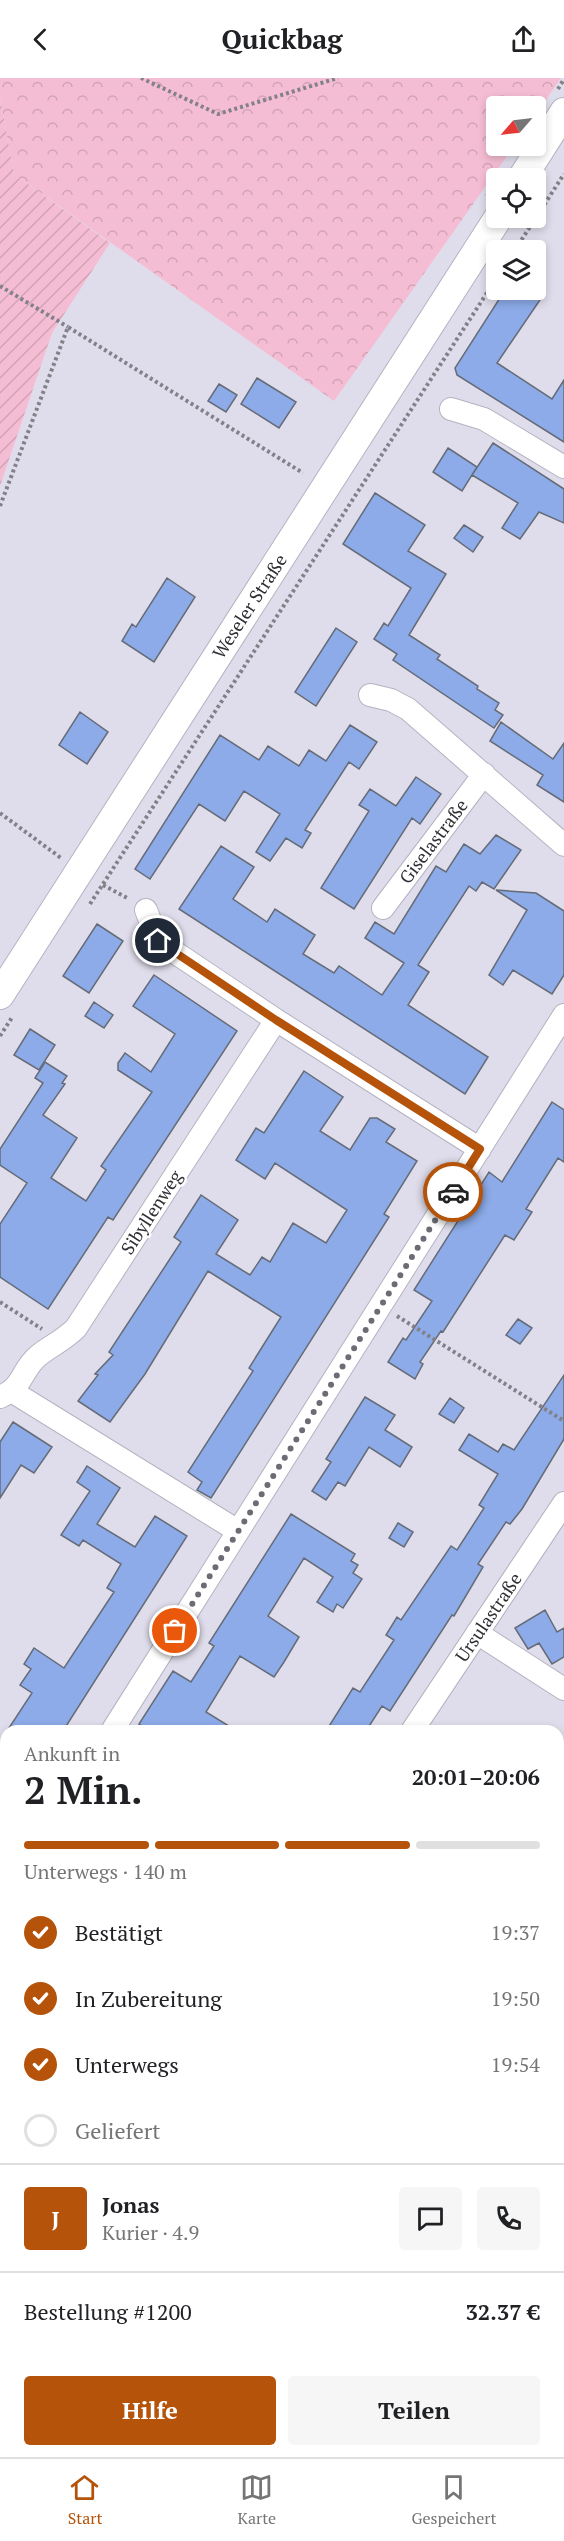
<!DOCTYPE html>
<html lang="de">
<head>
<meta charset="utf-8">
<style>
	body { margin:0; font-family:"PT Serif",serif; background:#f6f6f6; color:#202124; height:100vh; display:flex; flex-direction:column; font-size:22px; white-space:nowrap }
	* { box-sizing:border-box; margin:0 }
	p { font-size:20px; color:#757577 }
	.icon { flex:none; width:33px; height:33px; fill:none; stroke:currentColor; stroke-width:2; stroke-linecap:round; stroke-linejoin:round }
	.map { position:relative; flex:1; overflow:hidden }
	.drawer { position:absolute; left:0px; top:1647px; width:564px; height:732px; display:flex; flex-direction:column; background:#fff; border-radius:18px 18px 0 0; box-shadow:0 3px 9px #0003 }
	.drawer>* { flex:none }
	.needle { width:39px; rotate:242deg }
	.fabs { position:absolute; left:486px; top:18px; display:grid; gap:12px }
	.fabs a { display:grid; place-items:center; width:60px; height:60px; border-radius:6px; background:#fff; box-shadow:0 3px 9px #0003; font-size:30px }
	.pin { position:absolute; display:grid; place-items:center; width:51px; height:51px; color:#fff; margin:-26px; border:3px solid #fff; border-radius:50%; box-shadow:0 2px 6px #0007 }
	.courier { position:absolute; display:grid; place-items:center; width:60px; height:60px; margin:-30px; border:4px solid #b45309; border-radius:50%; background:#fff; color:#222; box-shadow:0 2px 8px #0007 }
	.overview em { font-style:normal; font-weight:700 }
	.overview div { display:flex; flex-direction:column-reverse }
	.overview { display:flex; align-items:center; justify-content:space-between; height:102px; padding:0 24px }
	h1 { font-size:39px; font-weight:700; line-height:45px }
	.bar { display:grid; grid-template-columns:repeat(4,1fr); gap:9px 6px; align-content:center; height:72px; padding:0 24px }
	.bar i { height:8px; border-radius:4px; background:#e0e0e0 }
	.bar .active { background:#b45309 }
	.bar p { grid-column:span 4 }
	.line { display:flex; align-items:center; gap:15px; padding:0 24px; border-top:2px solid #e0e0e0 }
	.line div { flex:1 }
	.round { display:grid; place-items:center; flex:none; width:63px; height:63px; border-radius:6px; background:#f6f6f6 }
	ol { padding:0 24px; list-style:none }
	li { display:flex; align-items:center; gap:18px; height:66px }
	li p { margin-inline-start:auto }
	li .icon { padding:6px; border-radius:50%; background:#b45309; color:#fff; stroke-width:4 }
	li:last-child { color:#757577 }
	li i { width:33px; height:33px; border:3px solid #e0e0e0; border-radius:50% }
	.cta { display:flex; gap:12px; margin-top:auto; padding:12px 24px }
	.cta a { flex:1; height:69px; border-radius:6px; background:#b45309; color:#fff; font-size:24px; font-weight:700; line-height:69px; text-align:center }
	.cta a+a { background:#f6f6f6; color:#202124 }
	header { display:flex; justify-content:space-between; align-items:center; height:78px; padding:0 24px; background:#fff; font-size:27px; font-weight:700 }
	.tabs { display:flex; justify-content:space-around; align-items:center; height:84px; border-top:2px solid #e0e0e0; background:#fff; font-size:16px; color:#757577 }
	.tabs a { display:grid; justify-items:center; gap:3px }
	.tabs .active { color:#b45309 }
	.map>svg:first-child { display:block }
	.forest { fill:url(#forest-crowns) }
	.garden { fill:url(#garden-furrows) }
	.building { fill:#8cabe8; stroke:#656b77; stroke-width:1.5 }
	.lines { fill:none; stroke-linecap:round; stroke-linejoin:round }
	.minor-casing { stroke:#b5b3c1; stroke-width:24 }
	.major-casing { stroke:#b5b3c1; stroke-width:30 }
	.path { stroke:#82818a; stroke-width:4; stroke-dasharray:3 3; stroke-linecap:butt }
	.minor { stroke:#fff; stroke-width:22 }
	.major { stroke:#fff; stroke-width:28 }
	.done { stroke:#6d6c74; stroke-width:6; stroke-dasharray:0 10.8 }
	.route { stroke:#b45309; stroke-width:8 }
	.labels { text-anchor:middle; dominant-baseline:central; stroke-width:5; stroke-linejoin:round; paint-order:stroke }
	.street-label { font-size:18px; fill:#302f34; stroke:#fff }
</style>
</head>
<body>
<header><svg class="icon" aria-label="back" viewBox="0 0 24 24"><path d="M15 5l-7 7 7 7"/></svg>Quickbag<svg class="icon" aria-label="share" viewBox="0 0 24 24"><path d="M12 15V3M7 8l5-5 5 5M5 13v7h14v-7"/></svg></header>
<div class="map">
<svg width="564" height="2379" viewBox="0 0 564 2379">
	<defs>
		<pattern id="forest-crowns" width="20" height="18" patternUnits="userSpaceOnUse" patternTransform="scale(1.5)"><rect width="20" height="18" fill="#f5bdd3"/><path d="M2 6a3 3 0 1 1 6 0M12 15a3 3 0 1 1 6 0" fill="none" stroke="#d2a3b6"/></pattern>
		<pattern id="garden-furrows" width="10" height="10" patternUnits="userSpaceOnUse" patternTransform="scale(1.5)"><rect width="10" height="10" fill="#f5bdd3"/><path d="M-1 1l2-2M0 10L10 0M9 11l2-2" fill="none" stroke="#d2a3b6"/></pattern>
	</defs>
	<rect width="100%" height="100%" fill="#dfddeb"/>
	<path class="forest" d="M 0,0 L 561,0 L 536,36 L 536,28 L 496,28 L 496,68 L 514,68 L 334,323 L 14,96 L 0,20 Z"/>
	<path class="garden" d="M 0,20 L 14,96 L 110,165 L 52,255 L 0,408 Z"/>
	<path class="building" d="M 505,212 L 530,212 L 542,219 L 497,285 L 552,321 L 564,302 L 564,364 L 457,297 L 455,290 Z
		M 257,300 L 296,324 L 279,350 L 241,326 Z
		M 219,306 L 237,317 L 226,334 L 208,323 Z
		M 493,365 L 564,411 L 564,445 L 539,434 L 520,461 L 502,450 L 518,425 L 472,397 Z
		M 448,370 L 477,389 L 462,413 L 433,394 Z
		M 375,415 L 425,447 L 408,473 L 446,496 L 409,557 L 440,577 L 437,581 L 478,608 L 477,611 L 499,625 L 495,632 L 503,637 L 494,650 L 393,582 L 397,576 L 374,561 L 384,545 L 388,548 L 411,510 L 343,466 Z
		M 464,447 L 483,459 L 473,474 L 454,460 Z
		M 167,500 L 195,519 L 154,584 L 122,563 L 132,546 L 136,549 Z
		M 336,550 L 357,564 L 316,628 L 295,614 Z
		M 80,634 L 108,654 L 87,686 L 59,667 Z
		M 501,644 L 553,681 L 564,665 L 564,724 L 537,707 L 543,697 L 490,663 Z
		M 350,647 L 377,664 L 359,691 L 349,684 L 305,752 L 311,755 L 302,770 L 286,760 L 270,783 L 256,774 L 280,736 L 244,713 L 225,743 L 199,726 L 150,801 L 135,791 L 220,657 L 259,682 L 268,668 L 299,688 L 309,672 L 326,683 Z
		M 416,699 L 441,716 L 420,746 L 412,740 L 354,831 L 321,810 L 369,733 L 359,727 L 370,711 L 396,728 Z
		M 496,757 L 521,772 L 494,811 L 482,804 L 476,813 L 469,808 L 418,887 L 429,894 L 408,927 L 488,979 L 465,1016 L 179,831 L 221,768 L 254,789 L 233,821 L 267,844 L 275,831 L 315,857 L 303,876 L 334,895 L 339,888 L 382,917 L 404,885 L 365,860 L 375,844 L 394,856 L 436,788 L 446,794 L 464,766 L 480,776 Z
		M 496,812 L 536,815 L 564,833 L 564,897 L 552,916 L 513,892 L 503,907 L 489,897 L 527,832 Z
		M 97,846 L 123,863 L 89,915 L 63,898 Z
		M 154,897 L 237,953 L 113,1142 L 108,1139 L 48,1231 L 0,1199 L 0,1146 L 27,1105 L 0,1087 L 0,1071 L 43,1005 L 35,1000 L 45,984 L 67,998 L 62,1005 L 65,1006 L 43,1037 L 77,1060 L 51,1100 L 86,1123 L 106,1092 L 101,1088 L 152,1014 L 118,992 L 118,985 L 125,975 L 151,994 L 175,956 L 133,928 Z
		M 94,924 L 113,937 L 104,950 L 85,938 Z
		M 30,951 L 55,967 L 39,992 L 14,977 Z
		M 304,993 L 343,1019 L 320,1053 L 350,1072 L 370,1040 L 377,1040 L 395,1051 L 386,1064 L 417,1083 L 384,1136 L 389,1139 L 211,1420 L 197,1412 L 202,1404 L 188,1394 L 253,1293 L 249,1290 L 281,1239 L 208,1193 L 145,1296 L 110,1344 L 78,1323 L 98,1297 L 95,1296 L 113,1277 L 109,1274 L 181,1164 L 174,1159 L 201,1117 L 238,1142 L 216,1176 L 250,1197 L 262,1179 L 270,1184 L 293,1145 L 326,1165 L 347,1132 L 275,1085 L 265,1101 L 236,1082 L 256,1050 L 264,1055 Z
		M 552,1024 L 564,1032 L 564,1084 L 558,1080 L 526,1131 L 532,1134 L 514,1162 L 505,1157 L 443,1254 L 441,1253 L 420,1284 L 423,1286 L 415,1301 L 388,1284 L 403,1260 L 406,1262 L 432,1223 L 414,1212 L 489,1094 L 502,1104 Z
		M 518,1241 L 532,1250 L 520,1266 L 506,1257 Z
		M 564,1297 L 564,1361 L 522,1431 L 510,1446 L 506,1444 L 478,1486 L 483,1489 L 454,1538 L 452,1537 L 390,1633 L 382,1628 L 366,1653 L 326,1653 L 353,1610 L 360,1614 L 394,1562 L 386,1557 L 397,1539 L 401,1542 L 451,1468 L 457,1472 L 484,1430 L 479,1427 L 498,1396 L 459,1372 L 469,1356 L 498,1374 L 503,1366 L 514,1372 Z
		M 365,1319 L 395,1337 L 385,1352 L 412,1369 L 400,1389 L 369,1369 L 345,1408 L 338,1404 L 326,1422 L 312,1413 L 331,1384 L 326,1381 Z
		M 450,1320 L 464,1330 L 454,1345 L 439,1336 Z
		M 13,1344 L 52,1369 L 34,1395 L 21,1387 L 0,1420 L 0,1364 Z
		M 87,1388 L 120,1410 L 97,1446 L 135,1469 L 155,1438 L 187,1458 L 63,1653 L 7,1653 L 32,1615 L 20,1607 L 31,1591 L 24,1586 L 34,1570 L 64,1590 L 114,1514 L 107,1510 L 121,1486 L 83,1462 L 79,1468 L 61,1457 L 90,1413 L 77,1404 Z
		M 291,1436 L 355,1476 L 351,1483 L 358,1487 L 353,1495 L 362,1501 L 343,1530 L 337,1526 L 333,1534 L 317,1524 L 333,1499 L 304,1480 L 268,1538 L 299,1559 L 284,1584 L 274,1599 L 240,1578 L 206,1634 L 237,1653 L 149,1653 L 139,1646 L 173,1593 L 191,1604 L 214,1568 L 209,1565 Z
		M 398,1445 L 413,1454 L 404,1469 L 389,1460 Z
		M 545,1532 L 557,1554 L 564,1550 L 564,1579 L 552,1586 L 539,1565 L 528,1571 L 515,1550 Z"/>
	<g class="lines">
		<defs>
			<path id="minor" d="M 451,331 L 484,341 L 564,389
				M 370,617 L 391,622 L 408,631 L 564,767
				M 383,830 L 484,696
				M 146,832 L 158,863 L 276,942 L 480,1071
				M 13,1314 L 238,1453
				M 0,1319 C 24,1309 21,1292 38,1278 C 51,1267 62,1264 76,1250 L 276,942
				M 477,1555 L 564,1611
				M 112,1653 L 564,937
				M 412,1653 L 564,1425
				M 558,1758 L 564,1762
				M 0,1829 L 6,1820
				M 558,1889 L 564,1880
				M 0,1991 L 6,1995
				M 0,2158 L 6,2162
				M 558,2307 L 564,2311
				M 38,2379 L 42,2373"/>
			<path id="major" d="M 522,100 L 564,34
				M 0,917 L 498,140"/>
		</defs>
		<use href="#minor" class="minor-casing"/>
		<use href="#major" class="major-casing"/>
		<path class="path" d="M 141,0 L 218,36 L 338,0
			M 558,11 L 564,1
			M 487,118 L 496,104
			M 515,172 L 564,96
			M 0,208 L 68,249
			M 0,428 L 68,249 L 303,395
			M 0,735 L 61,780
			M 103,807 L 129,821
			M 90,826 L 496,201
			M 0,958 L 13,938
			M 0,1224 L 42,1251
			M 397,1238 L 564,1343"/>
		<use href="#minor" class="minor"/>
		<use href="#major" class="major"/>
	</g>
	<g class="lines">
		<path class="done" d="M 175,1553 L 453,1114"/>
		<path class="route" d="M 158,863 L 276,942 L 480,1071 L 453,1114"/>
	</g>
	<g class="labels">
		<g class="street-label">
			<text transform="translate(249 528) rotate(-57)">Weseler Straße</text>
			<text transform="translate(433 763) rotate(-53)">Giselastraße</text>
			<text transform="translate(151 1134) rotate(-57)">Sibyllenweg</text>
			<text transform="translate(488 1539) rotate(-56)">Ursulastraße</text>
		</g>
	</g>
</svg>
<div class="fabs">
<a><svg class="needle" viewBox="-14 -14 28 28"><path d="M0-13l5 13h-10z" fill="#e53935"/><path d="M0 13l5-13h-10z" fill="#757577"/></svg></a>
<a><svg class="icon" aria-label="locate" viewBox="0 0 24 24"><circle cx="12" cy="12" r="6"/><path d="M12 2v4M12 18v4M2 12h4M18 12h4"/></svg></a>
<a><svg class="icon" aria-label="layers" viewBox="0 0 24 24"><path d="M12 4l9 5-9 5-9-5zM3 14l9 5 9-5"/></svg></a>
</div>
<div class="pin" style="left:175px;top:1553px;background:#ea580c"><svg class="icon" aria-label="bag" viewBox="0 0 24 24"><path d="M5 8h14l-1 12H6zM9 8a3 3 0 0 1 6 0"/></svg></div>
<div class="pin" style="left:158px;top:863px;background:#1f2937"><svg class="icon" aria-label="home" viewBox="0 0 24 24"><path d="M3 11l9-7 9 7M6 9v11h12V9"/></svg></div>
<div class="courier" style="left:453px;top:1114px"><svg class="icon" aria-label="car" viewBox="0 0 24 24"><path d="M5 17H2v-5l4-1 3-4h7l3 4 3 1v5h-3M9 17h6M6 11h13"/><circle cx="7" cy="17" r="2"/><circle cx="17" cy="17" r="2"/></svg></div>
<section class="drawer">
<div class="overview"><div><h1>2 Min.</h1><p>Ankunft in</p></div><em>20:01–20:06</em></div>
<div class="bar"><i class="active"></i><i class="active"></i><i class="active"></i><i></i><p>Unterwegs · 140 m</p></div>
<ol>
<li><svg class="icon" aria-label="check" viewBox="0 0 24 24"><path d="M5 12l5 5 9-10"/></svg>Bestätigt<p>19:37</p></li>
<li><svg class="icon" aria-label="check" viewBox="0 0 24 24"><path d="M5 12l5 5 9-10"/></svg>In Zubereitung<p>19:50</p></li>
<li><svg class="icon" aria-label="check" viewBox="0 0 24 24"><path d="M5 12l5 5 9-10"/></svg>Unterwegs<p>19:54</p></li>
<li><i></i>Geliefert</li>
</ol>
<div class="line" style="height:108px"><b class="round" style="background:#b45309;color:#fff">J</b><div><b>Jonas</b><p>Kurier · 4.9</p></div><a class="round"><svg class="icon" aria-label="chat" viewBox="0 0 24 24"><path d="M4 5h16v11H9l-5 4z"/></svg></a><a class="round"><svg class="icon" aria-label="phone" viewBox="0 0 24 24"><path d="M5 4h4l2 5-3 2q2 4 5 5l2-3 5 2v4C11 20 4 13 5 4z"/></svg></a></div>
<div class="line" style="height:78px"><div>Bestellung #1200</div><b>32.37 €</b></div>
<div class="cta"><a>Hilfe</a><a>Teilen</a></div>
</section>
</div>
<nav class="tabs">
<a class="active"><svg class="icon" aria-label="home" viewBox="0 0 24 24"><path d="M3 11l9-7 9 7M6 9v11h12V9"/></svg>Start</a>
<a><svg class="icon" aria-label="map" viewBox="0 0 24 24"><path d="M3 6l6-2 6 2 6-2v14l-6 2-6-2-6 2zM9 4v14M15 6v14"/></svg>Karte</a>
<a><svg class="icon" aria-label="saved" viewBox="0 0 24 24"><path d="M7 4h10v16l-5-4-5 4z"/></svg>Gespeichert</a>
</nav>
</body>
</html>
